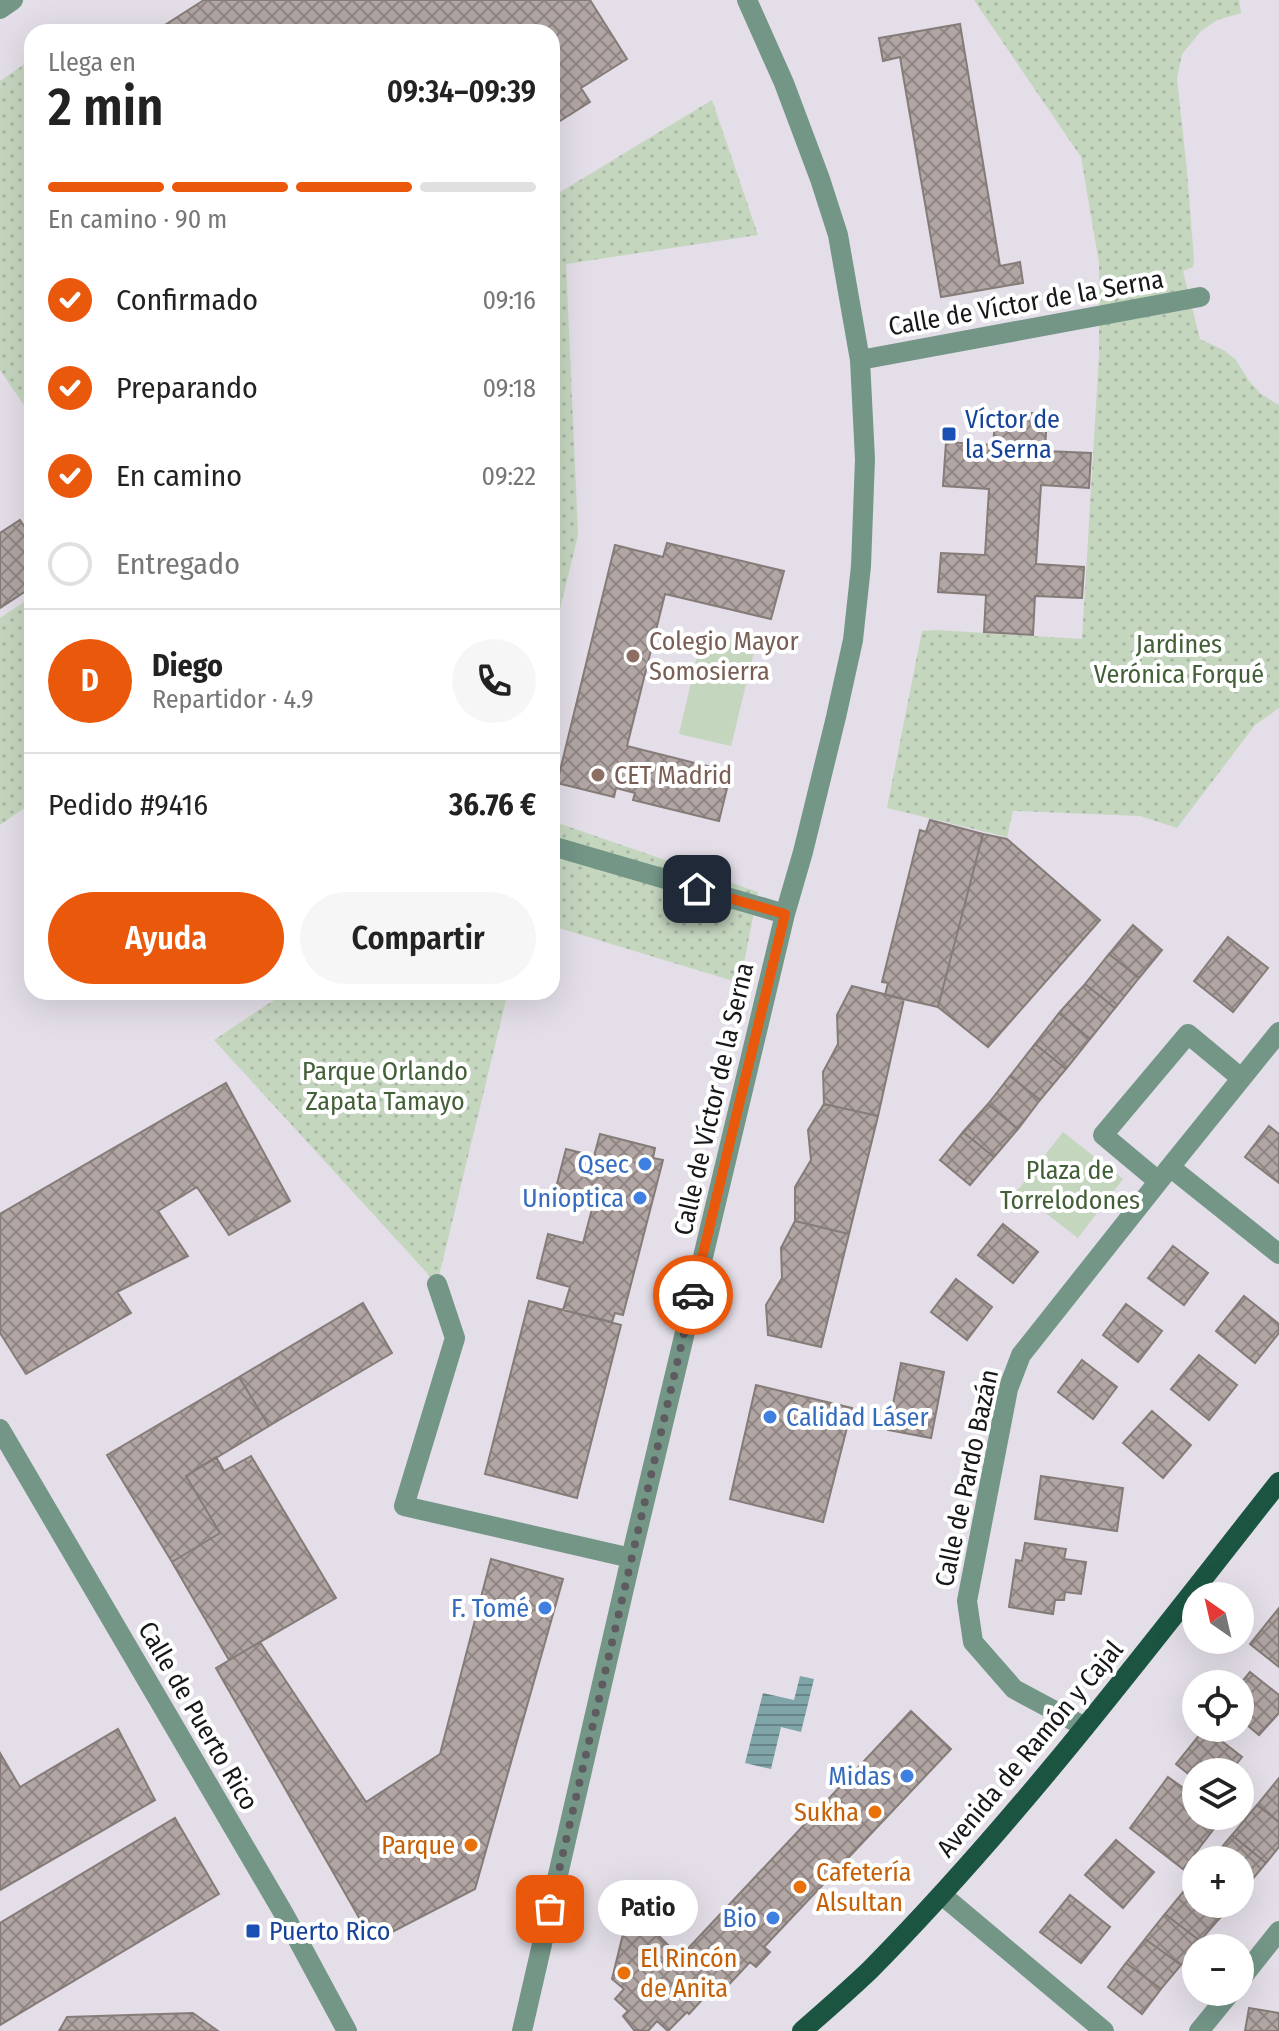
<!DOCTYPE html>
<html lang="es">
<head>
<meta charset="utf-8">
<style>
	body { margin:0; font-family:"Fira Sans Condensed",sans-serif; background:#f6f6f6; color:#222; height:100vh; display:flex; flex-direction:column; font-size:30px; white-space:nowrap }
	* { box-sizing:border-box; margin:0 }
	p { font-size:26px; color:#767676 }
	.icon { flex:none; width:44px; height:44px; fill:none; stroke:currentColor; stroke-width:2; stroke-linecap:round; stroke-linejoin:round }
	.map { position:relative; flex:1; overflow:hidden }
	.drawer { position:absolute; left:24px; top:24px; width:536px; height:976px; display:flex; flex-direction:column; background:#fff; border-radius:24px; box-shadow:0 8px 32px #0002 }
	.drawer>* { flex:none }
	.needle { width:52px; rotate:326deg }
	.buttons { position:absolute; left:1182px; top:1582px; display:grid; gap:16px }
	.buttons a { display:grid; place-items:center; width:72px; height:72px; border-radius:50%; background:#fff; box-shadow:0 8px 32px #0002; font-size:40px }
	.pin { position:absolute; display:grid; place-items:center; width:68px; height:68px; color:#fff; margin:-34px; border-radius:16px; box-shadow:0 4px 12px #0006 }
	.courier { position:absolute; display:grid; place-items:center; width:80px; height:80px; margin:-40px; border:6px solid #ea580c; border-radius:50%; background:#fff; color:#222; box-shadow:0 2px 10px #0007 }
	.bubble { position:absolute; height:56px; border-radius:28px; background:#fff; box-shadow:0 8px 32px #0002; font-size:26px; font-weight:600; line-height:56px; text-align:center }
	.head em { font-style:normal; font-weight:600 }
	.head div { display:flex; flex-direction:column-reverse }
	.head { display:flex; align-items:center; justify-content:space-between; height:136px; padding:0 24px }
	h1 { font-size:52px; font-weight:600; line-height:60px }
	.bar { display:grid; grid-template-columns:repeat(4,1fr); gap:12px 8px; align-content:center; height:96px; padding:0 24px }
	.bar i { height:10px; border-radius:6px; background:#e0e0e0 }
	.bar .selected { background:#ea580c }
	.bar p { grid-column:span 4 }
	.line { display:flex; align-items:center; gap:20px; padding:0 24px; border-top:2px solid #e0e0e0 }
	.line div { flex:1 }
	.round { display:grid; place-items:center; flex:none; width:84px; height:84px; border-radius:42px; background:#f6f6f6 }
	ol { padding:0 24px; list-style:none }
	li { display:flex; align-items:center; gap:24px; height:88px }
	li p { margin-inline-start:auto }
	li .icon { padding:8px; border-radius:50%; background:#ea580c; color:#fff; stroke-width:4 }
	li:last-child { color:#767676 }
	li i { width:44px; height:44px; border:4px solid #e0e0e0; border-radius:50% }
	.action { display:flex; gap:16px; margin-top:auto; padding:16px 24px }
	.action a { flex:1; height:92px; border-radius:48px; background:#ea580c; color:#fff; font-size:32px; font-weight:600; line-height:92px; text-align:center }
	.action a+a { background:#f6f6f6; color:#222 }
	.map>svg:first-child { display:block }
	.grass { fill:url(#grass-dots) }
	.garden { fill:#c5d6bf }
	.water { fill:url(#water-rules) }
	.building { fill:url(#building-cross-hatch); stroke:#857b78; stroke-width:2 }
	.lines { fill:none; stroke-linecap:round; stroke-linejoin:round }
	.minor { stroke:#739687; stroke-width:20 }
	.major { stroke:#1b5542; stroke-width:20 }
	.done { stroke:#5e5c61; stroke-width:8; stroke-dasharray:0 14.4 }
	.route { stroke:#ea580c; stroke-width:10 }
	.transit-dot { fill:#1a4fb4; stroke:#fff; stroke-width:3 }
	.education-dot { fill:#8d6e63; stroke:#fff; stroke-width:3 }
	.shop-dot { fill:#3f7fe0; stroke:#fff; stroke-width:3 }
	.food-dot { fill:#e8710a; stroke:#fff; stroke-width:3 }
	.labels { text-anchor:middle; dominant-baseline:central; stroke-width:8; stroke-linejoin:round; paint-order:stroke }
	.street-label { font-size:26px; fill:#171619; stroke:#fff }
	.transit-label { font-size:26px; fill:#164399; stroke:#fff; text-anchor:start }
	.education-label { font-size:26px; fill:#785e54; stroke:#fff; text-anchor:start }
	.park-label { font-size:26px; fill:#425f37; stroke:#fff }
	.shop-label { font-size:26px; fill:#366cbe; stroke:#fff; text-anchor:end }
	.food-label { font-size:26px; fill:#c56008; stroke:#fff; text-anchor:end }
</style>
</head>
<body>
<div class="map">
<svg width="1279" height="2031" viewBox="0 0 1279 2031">
	<defs>
		<pattern id="grass-dots" width="8" height="8" patternUnits="userSpaceOnUse" patternTransform="scale(2)"><rect width="8" height="8" fill="#c5d6bf"/><path d="M2 2h.1M6 6h.1" fill="none" stroke="#a8b7a4" stroke-width="1.8" stroke-linecap="round"/></pattern>
		<pattern id="water-rules" width="6" height="5" patternUnits="userSpaceOnUse" patternTransform="scale(2)"><rect width="6" height="5" fill="#7fa5a8"/><path d="M0 2.5h6" fill="none" stroke="#678588"/></pattern>
		<pattern id="building-cross-hatch" width="8" height="8" patternUnits="userSpaceOnUse" patternTransform="scale(2)"><rect width="8" height="8" fill="#b1a6a3"/><path d="M0 0l8 8M0 8l8-8" fill="none" stroke="#8f8684"/></pattern>
	</defs>
	<rect width="100%" height="100%" fill="#e3dee7"/>
	<path class="grass" d="M 974,0 L 1239,0 L 1241,13 L 1217,20 L 1201,31 L 1182,54 L 1177,79 L 1187,171 L 1194,260 L 1193,267 L 1183,271 L 1200,339 L 1225,351 L 1236,360 L 1249,381 L 1261,394 L 1279,405 L 1279,708 L 1255,725 L 1177,828 L 1140,816 L 1013,811 L 1007,837 L 887,808 L 922,631 L 936,630 L 1082,639 L 1099,356 L 1099,263 L 1081,157 Z
		M 32,59 L 32,417 L 0,370 L 0,81 Z
		M 712,100 L 758,235 L 566,264 L 578,535 L 552,642 L 552,197 Z
		M 32,597 L 32,803 L 0,825 L 0,618 Z
		M 552,821 L 758,892 L 740,983 L 552,926 Z
		M 286,992 L 508,992 L 437,1284 L 214,1040 Z"/>
	<path class="garden" d="M 702,635 L 755,648 L 731,746 L 679,734 Z
		M 1063,1132 L 1123,1179 L 1078,1238 L 1017,1191 Z"/>
	<path class="water" d="M 800,1676 L 814,1679 L 801,1732 L 781,1727 L 771,1769 L 745,1763 L 763,1693 L 794,1700 Z"/>
	<path class="building" d="M 204,0 L 590,0 L 627,59 L 581,88 L 590,102 L 552,126 L 552,32 L 154,32 Z
		M 960,24 L 1000,266 L 1020,262 L 1023,283 L 941,297 L 900,57 L 883,61 L 879,38 Z
		M 996,411 L 1047,414 L 1045,451 L 1091,453 L 1089,488 L 1041,485 L 1036,564 L 1084,567 L 1082,598 L 1035,596 L 1033,635 L 984,632 L 986,595 L 938,592 L 941,553 L 985,555 L 989,489 L 943,486 L 946,442 L 993,445 Z
		M 20,520 L 32,538 L 32,587 L 0,608 L 0,533 Z
		M 667,543 L 784,571 L 771,619 L 665,594 L 627,746 L 731,772 L 719,821 L 633,800 L 635,793 L 616,788 L 614,797 L 557,783 L 615,545 L 663,557 Z
		M 930,820 L 983,834 L 938,1007 L 885,995 L 888,983 L 882,982 L 920,830 L 926,832 Z
		M 983,834 L 1007,839 L 1100,920 L 988,1047 L 938,1007 Z
		M 1133,925 L 1162,950 L 1139,978 L 1109,954 Z
		M 1228,937 L 1268,968 L 1233,1012 L 1194,981 Z
		M 1109,954 L 1139,978 L 1115,1008 L 1085,984 Z
		M 1085,984 L 1115,1008 L 1090,1039 L 1059,1013 Z
		M 852,986 L 904,999 L 878,1116 L 824,1104 L 823,1072 L 838,1044 L 837,1015 Z
		M 1059,1013 L 1090,1039 L 1066,1069 L 1035,1044 Z
		M 1035,1044 L 1066,1069 L 1040,1100 L 1010,1076 Z
		M 1010,1076 L 1040,1100 L 1018,1129 L 988,1104 Z
		M 226,1083 L 290,1201 L 229,1235 L 197,1187 L 158,1211 L 188,1256 L 117,1292 L 131,1313 L 26,1374 L 0,1333 L 0,1214 Z
		M 824,1104 L 878,1116 L 849,1234 L 795,1221 L 795,1187 L 811,1160 L 808,1130 Z
		M 988,1104 L 1018,1129 L 994,1157 L 963,1132 Z
		M 1269,1126 L 1279,1134 L 1279,1183 L 1245,1157 Z
		M 963,1132 L 994,1157 L 970,1185 L 940,1160 Z
		M 600,1134 L 655,1148 L 653,1158 L 663,1160 L 623,1315 L 615,1313 L 612,1322 L 563,1310 L 570,1287 L 537,1278 L 548,1234 L 583,1243 L 592,1209 L 553,1199 L 566,1149 L 594,1156 Z
		M 795,1221 L 849,1234 L 821,1347 L 768,1335 L 766,1305 L 782,1278 L 781,1248 Z
		M 1003,1224 L 1038,1252 L 1013,1283 L 978,1255 Z
		M 1173,1246 L 1208,1273 L 1184,1305 L 1148,1278 Z
		M 956,1279 L 992,1307 L 967,1340 L 931,1312 Z
		M 1244,1296 L 1279,1324 L 1279,1333 L 1255,1363 L 1216,1331 Z
		M 529,1301 L 621,1325 L 577,1498 L 485,1474 Z
		M 363,1303 L 392,1353 L 269,1426 L 239,1377 Z
		M 1126,1304 L 1162,1331 L 1138,1362 L 1103,1335 Z
		M 1199,1355 L 1237,1385 L 1209,1420 L 1171,1389 Z
		M 1082,1360 L 1117,1387 L 1093,1419 L 1058,1392 Z
		M 901,1363 L 944,1372 L 931,1438 L 888,1430 Z
		M 239,1377 L 269,1426 L 186,1476 L 220,1533 L 172,1562 L 107,1455 Z
		M 756,1385 L 852,1408 L 823,1522 L 730,1499 Z
		M 1152,1411 L 1191,1445 L 1163,1478 L 1123,1443 Z
		M 251,1456 L 336,1598 L 229,1660 L 172,1562 L 220,1533 L 186,1476 L 216,1457 L 224,1471 Z
		M 1041,1476 L 1123,1488 L 1117,1531 L 1035,1519 Z
		M 1025,1543 L 1066,1549 L 1064,1559 L 1086,1562 L 1081,1594 L 1065,1592 L 1064,1600 L 1055,1600 L 1053,1614 L 1009,1607 L 1016,1560 L 1022,1561 Z
		M 491,1559 L 563,1579 L 475,1889 L 373,1942 L 216,1668 L 260,1642 L 366,1802 L 440,1754 Z
		M 1279,1608 L 1279,1667 L 1250,1644 Z
		M 1250,1672 L 1279,1695 L 1279,1713 L 1259,1735 L 1240,1719 L 1240,1684 Z
		M 911,1711 L 951,1749 L 764,1947 L 770,1952 L 756,1967 L 750,1962 L 719,1995 L 712,1989 L 689,2014 L 687,2012 L 668,2031 L 657,2021 L 648,2031 L 634,2030 L 623,2016 L 628,2011 L 615,1999 L 624,1989 L 612,1979 L 626,1922 L 649,1926 L 680,1957 Z
		M 1205,1728 L 1242,1757 L 1230,1772 L 1196,1772 L 1196,1780 L 1176,1764 Z
		M 118,1729 L 155,1800 L 0,1890 L 0,1753 L 20,1787 Z
		M 1168,1777 L 1196,1797 L 1196,1816 L 1223,1817 L 1183,1869 L 1130,1828 Z
		M 1279,1778 L 1279,1822 L 1257,1805 Z
		M 1257,1805 L 1279,1822 L 1279,1847 L 1266,1863 L 1232,1835 Z
		M 175,1818 L 219,1894 L 0,2025 L 0,1923 Z
		M 1232,1835 L 1266,1863 L 1241,1893 L 1240,1860 L 1211,1860 Z
		M 1116,1840 L 1154,1872 L 1123,1908 L 1085,1875 Z
		M 1196,1877 L 1196,1901 L 1183,1892 Z
		M 1183,1892 L 1196,1901 L 1196,1904 L 1200,1904 L 1219,1919 L 1200,1941 L 1165,1914 Z
		M 1070,1895 L 1110,1927 L 1081,1963 L 1040,1932 Z
		M 1200,1904 L 1232,1904 L 1219,1919 Z
		M 1165,1914 L 1200,1941 L 1181,1965 L 1145,1939 Z
		M 1145,1939 L 1181,1965 L 1161,1989 L 1126,1963 Z
		M 1126,1963 L 1161,1989 L 1142,2014 L 1108,1987 Z
		M 1249,2008 L 1279,2013 L 1279,2031 L 1245,2031 Z
		M 193,2013 L 218,2031 L 59,2031 L 67,2017 Z"/>
	<g class="lines">
		<path class="minor" d="M 0,9 L 13,0
			M 860,360 L 1200,297
			M 552,846 L 785,914
			M 1170,1167 L 1279,1254
			M 1158,1181 L 1103,1135 L 1188,1034 L 1241,1078
			M 437,1284 L 455,1338 L 404,1506 L 631,1558
			M 0,1429 L 284,1914 L 347,2031
			M 1085,1727 L 1014,1689 L 973,1642 L 967,1601 L 1008,1389 L 1021,1355 L 1170,1167 L 1279,1032
			M 942,1895 L 1104,2031
			M 1240,1980 L 1279,1931
			M 522,2031 L 631,1558 L 785,914 L 803,852 L 836,717 L 853,640 L 861,566 L 865,459 L 860,360 L 838,235 L 820,179 L 784,83 L 747,0
			M 1199,2031 L 1231,1992"/>
		<path class="major" d="M 802,2031 C 825,2011 848,1991 870,1970 C 1019,1819 1148,1648 1279,1482"/>
	</g>
	<g class="lines">
		<path class="done" d="M 550,1909 L 693,1295"/>
		<path class="route" d="M 693,1295 L 785,914 L 697,889"/>
	</g>
	<g class="transit-dot">
		<rect x="941" y="426" width="16" height="16" rx="4"/>
		<rect x="245" y="1923" width="16" height="16" rx="4"/>
	</g>
	<g class="education-dot">
		<circle cx="633" cy="656" r="8"/>
		<circle cx="598" cy="775" r="8"/>
	</g>
	<g class="shop-dot">
		<circle cx="645" cy="1164" r="8"/>
		<circle cx="640" cy="1198" r="8"/>
		<circle cx="770" cy="1417" r="8"/>
		<circle cx="545" cy="1608" r="8"/>
		<circle cx="907" cy="1776" r="8"/>
		<circle cx="773" cy="1918" r="8"/>
	</g>
	<g class="food-dot">
		<circle cx="875" cy="1812" r="8"/>
		<circle cx="471" cy="1845" r="8"/>
		<circle cx="800" cy="1887" r="8"/>
		<circle cx="624" cy="1973" r="8"/>
	</g>
	<g class="labels">
		<g class="street-label">
			<text transform="translate(1026 303) rotate(-10)">Calle de Víctor de la Serna</text>
			<text transform="translate(714 1099) rotate(-77)">Calle de Víctor de la Serna</text>
			<text transform="translate(967 1478) rotate(-78)">Calle de Pardo Bazán</text>
			<text transform="translate(198 1716) rotate(60)">Calle de Puerto Rico</text>
			<text transform="translate(1030 1749) rotate(-50)">Avenida de Ramón y Cajal</text>
		</g>
		<g class="transit-label">
			<text x="965" y="419">Víctor de<tspan x="965" dy="30">la Serna</tspan></text>
			<text x="269" y="1931">Puerto Rico</text>
		</g>
		<g class="education-label">
			<text x="649" y="641">Colegio Mayor<tspan x="649" dy="30">Somosierra</tspan></text>
			<text x="614" y="775">CET Madrid</text>
		</g>
		<g class="park-label">
			<text x="1179" y="644">Jardines<tspan x="1179" dy="30">Verónica Forqué</tspan></text>
			<text x="385" y="1071">Parque Orlando<tspan x="385" dy="30">Zapata Tamayo</tspan></text>
			<text x="1070" y="1170">Plaza de<tspan x="1070" dy="30">Torrelodones</tspan></text>
		</g>
		<g class="shop-label">
			<text x="629" y="1164">Qsec</text>
			<text x="624" y="1198">Unioptica</text>
			<text x="786" y="1417" text-anchor="start">Calidad Láser</text>
			<text x="529" y="1608">F. Tomé</text>
			<text x="891" y="1776">Midas</text>
			<text x="757" y="1918">Bio</text>
		</g>
		<g class="food-label">
			<text x="859" y="1812">Sukha</text>
			<text x="455" y="1845">Parque</text>
			<text x="816" y="1872" text-anchor="start">Cafetería<tspan x="816" dy="30">Alsultan</tspan></text>
			<text x="640" y="1958" text-anchor="start">El Rincón<tspan x="640" dy="30">de Anita</tspan></text>
		</g>
	</g>
</svg>
<div class="buttons">
<a><svg class="needle" viewBox="-14 -14 28 28"><path d="M0-13l5 13h-10z" fill="#e53935"/><path d="M0 13l5-13h-10z" fill="#767676"/></svg></a>
<a><svg class="icon" aria-label="locate" viewBox="0 0 24 24"><circle cx="12" cy="12" r="6"/><path d="M12 2v4M12 18v4M2 12h4M18 12h4"/></svg></a>
<a><svg class="icon" aria-label="layers" viewBox="0 0 24 24"><path d="M12 4l9 5-9 5-9-5zM3 14l9 5 9-5"/></svg></a>
<a>+</a>
<a>−</a>
</div>
<div class="pin" style="left:550px;top:1909px;background:#ea580c"><svg class="icon" aria-label="bag" viewBox="0 0 24 24"><path d="M5 8h14l-1 12H6zM9 8a3 3 0 0 1 6 0"/></svg></div>
<div class="pin" style="left:697px;top:889px;background:#1f2937"><svg class="icon" aria-label="home" viewBox="0 0 24 24"><path d="M3 11l9-7 9 7M6 9v11h12V9"/></svg></div>
<div class="courier" style="left:693px;top:1295px"><svg class="icon" aria-label="car" viewBox="0 0 24 24"><path d="M5 17H2v-5l4-1 3-4h7l3 4 3 1v5h-3M9 17h6M6 11h13"/><circle cx="7" cy="17" r="2"/><circle cx="17" cy="17" r="2"/></svg></div>
<div class="bubble" style="left:598px;top:1880px;width:100px">Patio</div>
<section class="drawer">
<div class="head"><div><h1>2 min</h1><p>Llega en</p></div><em>09:34–09:39</em></div>
<div class="bar"><i class="selected"></i><i class="selected"></i><i class="selected"></i><i></i><p>En camino · 90 m</p></div>
<ol>
<li><svg class="icon" aria-label="check" viewBox="0 0 24 24"><path d="M5 12l5 5 9-10"/></svg>Confirmado<p>09:16</p></li>
<li><svg class="icon" aria-label="check" viewBox="0 0 24 24"><path d="M5 12l5 5 9-10"/></svg>Preparando<p>09:18</p></li>
<li><svg class="icon" aria-label="check" viewBox="0 0 24 24"><path d="M5 12l5 5 9-10"/></svg>En camino<p>09:22</p></li>
<li><i></i>Entregado</li>
</ol>
<div class="line" style="height:144px"><b class="round" style="background:#ea580c;color:#fff">D</b><div><b>Diego</b><p>Repartidor · 4.9</p></div><a class="round"><svg class="icon" aria-label="phone" viewBox="0 0 24 24"><path d="M5 4h4l2 5-3 2q2 4 5 5l2-3 5 2v4C11 20 4 13 5 4z"/></svg></a></div>
<div class="line" style="height:104px"><div>Pedido #9416</div><b>36.76 €</b></div>
<div class="action"><a>Ayuda</a><a>Compartir</a></div>
</section>
</div>
</body>
</html>
